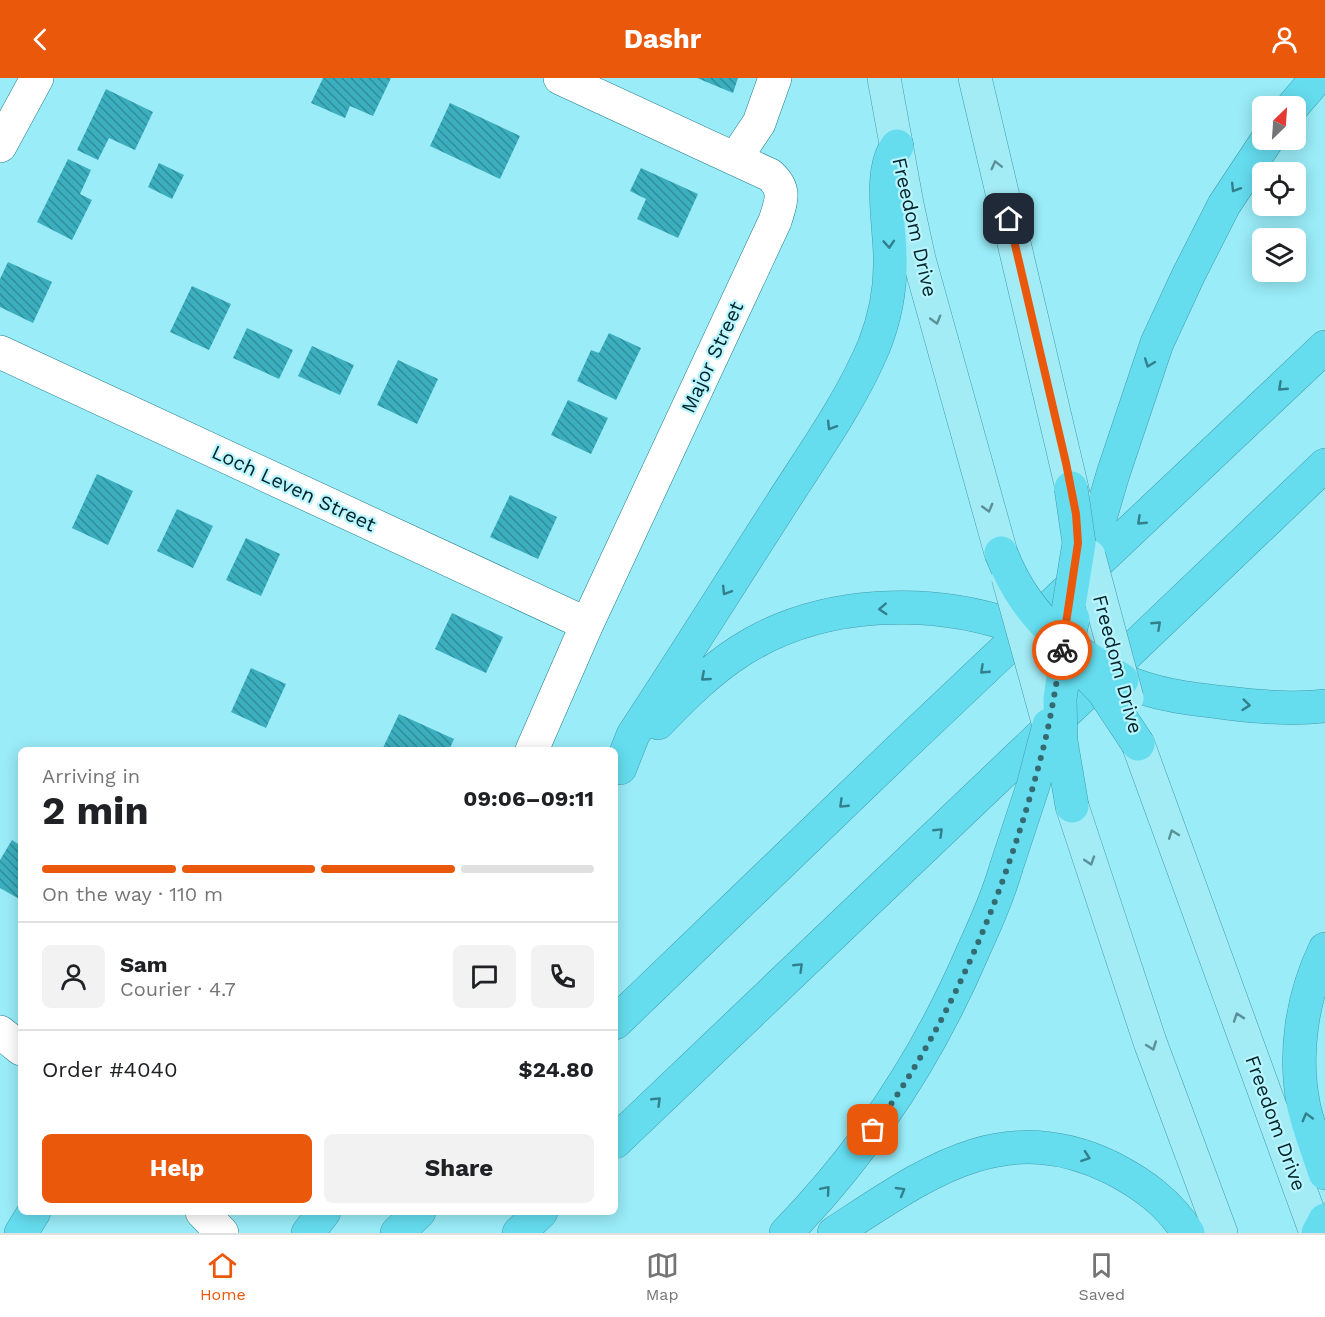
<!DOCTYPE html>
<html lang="en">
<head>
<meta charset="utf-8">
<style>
	body { margin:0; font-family:"Work Sans",sans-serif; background:#f2f2f2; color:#202124; height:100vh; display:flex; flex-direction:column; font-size:22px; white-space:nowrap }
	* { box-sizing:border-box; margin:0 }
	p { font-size:20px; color:#757577 }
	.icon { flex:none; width:33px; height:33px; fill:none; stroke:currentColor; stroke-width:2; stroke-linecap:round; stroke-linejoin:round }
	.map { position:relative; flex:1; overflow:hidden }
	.panel { position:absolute; left:18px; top:669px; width:600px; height:468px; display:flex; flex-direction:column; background:#fff; border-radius:9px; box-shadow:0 3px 15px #0003 }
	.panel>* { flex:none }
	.needle { width:39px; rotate:25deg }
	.fabs { position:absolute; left:1252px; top:18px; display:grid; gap:12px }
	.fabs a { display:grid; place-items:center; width:54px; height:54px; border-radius:9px; background:#fff; box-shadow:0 3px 15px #0003; font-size:30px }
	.pin { position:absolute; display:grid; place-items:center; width:51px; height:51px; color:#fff; margin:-26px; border-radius:12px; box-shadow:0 3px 9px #0006 }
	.courier { position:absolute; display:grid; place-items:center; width:60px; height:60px; margin:-30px; border:4px solid #ea580c; border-radius:50%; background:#fff; color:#222; box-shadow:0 2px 8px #0007 }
	.head em { font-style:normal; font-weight:700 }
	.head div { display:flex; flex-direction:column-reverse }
	.head { display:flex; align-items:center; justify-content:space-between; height:102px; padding:0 24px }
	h1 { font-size:39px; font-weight:700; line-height:45px }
	.bar { display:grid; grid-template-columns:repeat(4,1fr); gap:9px 6px; align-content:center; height:72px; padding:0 24px }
	.bar i { height:8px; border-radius:4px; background:#e0e0e0 }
	.bar .on { background:#ea580c }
	.bar p { grid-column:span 4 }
	.line { display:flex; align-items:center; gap:15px; padding:0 24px; border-top:2px solid #e0e0e0 }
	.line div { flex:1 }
	.round { display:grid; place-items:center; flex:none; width:63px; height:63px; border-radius:9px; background:#f2f2f2 }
	.button { display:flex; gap:12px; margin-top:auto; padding:12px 24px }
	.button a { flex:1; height:69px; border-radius:9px; background:#ea580c; color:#fff; font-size:24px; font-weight:700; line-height:69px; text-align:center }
	.button a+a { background:#f2f2f2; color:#202124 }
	header { display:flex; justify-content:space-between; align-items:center; height:78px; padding:0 24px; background:#ea580c; color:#fff; font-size:27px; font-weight:700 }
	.tabs { display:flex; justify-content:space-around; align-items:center; height:84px; border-top:2px solid #e0e0e0; background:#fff; font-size:16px; color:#757577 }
	.tabs a { display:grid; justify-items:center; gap:3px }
	.tabs .on { color:#ea580c }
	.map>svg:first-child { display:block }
	.building { fill:url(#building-back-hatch) }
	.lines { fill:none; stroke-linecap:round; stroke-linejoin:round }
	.minor-casing { stroke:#227b87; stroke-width:34 }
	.major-casing { stroke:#429caa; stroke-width:34 }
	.highway-casing { stroke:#429caa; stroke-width:34 }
	.minor { stroke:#fff; stroke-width:33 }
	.major { stroke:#a3ebf5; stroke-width:33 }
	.highway { stroke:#65ddef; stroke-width:33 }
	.major-bridge-casing { stroke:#429caa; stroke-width:34; stroke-linecap:butt }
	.highway-bridge-casing { stroke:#429caa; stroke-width:34; stroke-linecap:butt }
	.major-bridge { stroke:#a3ebf5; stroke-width:33 }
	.highway-bridge { stroke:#65ddef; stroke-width:33 }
	.oneway { stroke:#5a9199 }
	.oneway2 { stroke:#32808c }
	.done { stroke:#366a71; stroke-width:6; stroke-dasharray:0 10.8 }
	.route { stroke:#ea580c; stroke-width:8 }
	.labels { text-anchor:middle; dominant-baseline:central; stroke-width:4.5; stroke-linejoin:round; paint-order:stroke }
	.street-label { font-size:20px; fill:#002429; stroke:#b9f5ff }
</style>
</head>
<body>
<header><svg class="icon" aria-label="back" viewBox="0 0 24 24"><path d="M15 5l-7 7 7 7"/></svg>Dashr<svg class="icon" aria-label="person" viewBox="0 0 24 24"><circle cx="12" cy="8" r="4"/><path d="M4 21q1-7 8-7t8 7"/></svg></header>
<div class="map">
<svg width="1325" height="1155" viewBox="0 0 1325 1155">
	<defs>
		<pattern id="building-back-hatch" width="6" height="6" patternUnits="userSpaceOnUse" patternTransform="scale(1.5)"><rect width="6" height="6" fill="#3cafbf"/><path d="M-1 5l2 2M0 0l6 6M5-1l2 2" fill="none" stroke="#308e9b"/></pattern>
	</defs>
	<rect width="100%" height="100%" fill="#99ecf8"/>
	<path class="building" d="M 323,0 L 391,0 L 373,38 L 350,28 L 345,40 L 311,25 Z
		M 697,0 L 738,0 L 733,15 Z
		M 106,11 L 153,34 L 135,72 L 109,60 L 98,82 L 77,72 Z
		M 450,25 L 520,58 L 500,101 L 430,68 Z
		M 68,81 L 91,92 L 80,116 L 92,122 L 72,162 L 37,144 Z
		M 159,85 L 184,97 L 172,121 L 148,109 Z
		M 641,90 L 698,116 L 678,160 L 637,141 L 646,121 L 630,113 Z
		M 8,184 L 52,204 L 33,245 L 0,229 L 0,201 Z
		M 192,208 L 231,226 L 209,272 L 170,254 Z
		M 247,250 L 293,272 L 279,301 L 233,280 Z
		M 609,255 L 641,270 L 616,322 L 577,303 L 591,272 L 599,275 Z
		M 312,268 L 354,287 L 340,317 L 298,298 Z
		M 398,282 L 438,301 L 417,346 L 377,327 Z
		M 568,322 L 608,340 L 591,376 L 551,357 Z
		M 97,396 L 133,413 L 108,467 L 72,450 Z
		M 510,417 L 557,439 L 538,481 L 490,459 Z
		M 177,431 L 213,448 L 193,490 L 157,473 Z
		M 246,460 L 280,476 L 261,518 L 226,502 Z
		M 452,535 L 503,559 L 486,595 L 435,571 Z
		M 251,590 L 286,606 L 266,650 L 231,634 Z
		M 399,636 L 454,661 L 449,672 L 382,672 Z
		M 12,762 L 21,768 L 21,822 L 0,810 L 0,782 Z"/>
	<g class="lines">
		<defs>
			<path id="minor" d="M 0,68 L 37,0
				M 735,81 L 759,45 L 775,0
				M 0,274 L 587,546
				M 532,672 L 587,546 L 775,143 C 781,124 787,112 770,97 L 560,0
				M 0,954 L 21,971
				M 202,1134 L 222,1155"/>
			<path id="major" d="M 884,0 L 907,126 L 919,181 L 1001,475
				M 975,0 L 1078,436
				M 1138,666 L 1316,1155
				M 1072,728 L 1150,964 L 1221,1155"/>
			<path id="highway" d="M 1293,28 L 1317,0
				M 1089,478 L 1113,396 L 1157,265 L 1188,198 L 1224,127 L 1267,62
				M 1122,602 C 1155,617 1191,621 1227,625 C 1259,629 1292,632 1325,628
				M 658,645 C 683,619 709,593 740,573 C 821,521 934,518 1022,551
				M 620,690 L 633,657 C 683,581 731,504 780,428 C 813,376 850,325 874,268 C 885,240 891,209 890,179 C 890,147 878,94 897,68
				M 1325,871 C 1302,919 1293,976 1304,1029 C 1309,1051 1318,1073 1325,1095
				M 615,945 L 904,667 L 1325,269
				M 615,1064 L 1325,387
				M 21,1155 L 34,1134
				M 308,1155 L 324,1134
				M 397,1155 L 419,1134
				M 519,1155 L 541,1134
				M 786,1155 C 867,1072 929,977 974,871 C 986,845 998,818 1006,790
				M 834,1155 C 924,1097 1002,1036 1112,1090 C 1143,1106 1169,1125 1188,1155
				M 1318,1155 L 1325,1142"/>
		</defs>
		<use href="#minor" class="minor-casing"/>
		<use href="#major" class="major-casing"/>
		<use href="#highway" class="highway-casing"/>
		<use href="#minor" class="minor"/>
		<use href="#major" class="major"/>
		<use href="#highway" class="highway"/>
		<defs>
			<path id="major-bridge" d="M 1089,478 L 1127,620
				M 1008,499 L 1055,669"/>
			<path id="highway-bridge" d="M 1001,475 C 1016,513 1034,536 1063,564
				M 1073,541 L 1067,567 L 1122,602
				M 1063,564 L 1079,465 L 1071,410
				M 1066,577 L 1060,621 L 1061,663 L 1072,728
				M 1080,589 L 1103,613 L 1138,666
				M 1006,790 L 1033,708 L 1049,647"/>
		</defs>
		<use href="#major-bridge" class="major-bridge-casing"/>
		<use href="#highway-bridge" class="highway-bridge-casing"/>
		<use href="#major-bridge" class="major-bridge"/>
		<use href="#highway-bridge" class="highway-bridge"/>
	</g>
	<defs><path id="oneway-chevron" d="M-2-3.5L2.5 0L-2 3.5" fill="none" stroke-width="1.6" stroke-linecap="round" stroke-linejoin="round" transform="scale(1.5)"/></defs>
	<g class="oneway">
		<use href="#oneway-chevron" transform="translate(996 87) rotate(-104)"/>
		<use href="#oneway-chevron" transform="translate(936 242) rotate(74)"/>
		<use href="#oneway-chevron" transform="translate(988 430) rotate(75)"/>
		<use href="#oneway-chevron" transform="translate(1173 756) rotate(-110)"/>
		<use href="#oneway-chevron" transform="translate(1090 783) rotate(72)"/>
		<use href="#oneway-chevron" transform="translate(1238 939) rotate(-109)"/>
		<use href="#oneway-chevron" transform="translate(1152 968) rotate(70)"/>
	</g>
	<g class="oneway2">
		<use href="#oneway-chevron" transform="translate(1235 110) rotate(122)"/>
		<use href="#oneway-chevron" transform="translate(889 166) rotate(86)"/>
		<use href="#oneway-chevron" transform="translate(1149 285) rotate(110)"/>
		<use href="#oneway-chevron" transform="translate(1282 309) rotate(137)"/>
		<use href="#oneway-chevron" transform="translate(831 348) rotate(122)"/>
		<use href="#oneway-chevron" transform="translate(1141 443) rotate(137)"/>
		<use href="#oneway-chevron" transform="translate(726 513) rotate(122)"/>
		<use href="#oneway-chevron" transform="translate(883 531) rotate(177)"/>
		<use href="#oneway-chevron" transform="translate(1157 547) rotate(-43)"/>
		<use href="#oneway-chevron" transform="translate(984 592) rotate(137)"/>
		<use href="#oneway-chevron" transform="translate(705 599) rotate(139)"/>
		<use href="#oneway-chevron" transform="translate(1246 627) rotate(6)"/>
		<use href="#oneway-chevron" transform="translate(843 726) rotate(136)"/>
		<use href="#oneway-chevron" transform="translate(939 754) rotate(-44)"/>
		<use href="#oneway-chevron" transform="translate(799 889) rotate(-44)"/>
		<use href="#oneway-chevron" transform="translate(657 1023) rotate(-44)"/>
		<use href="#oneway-chevron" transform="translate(1307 1039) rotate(-105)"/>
		<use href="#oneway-chevron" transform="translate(1086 1079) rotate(19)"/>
		<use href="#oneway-chevron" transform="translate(826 1112) rotate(-49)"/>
		<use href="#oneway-chevron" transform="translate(901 1113) rotate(-30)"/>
	</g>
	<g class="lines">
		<path class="done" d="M 873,1052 C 954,940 1008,808 1042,675 C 1051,641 1056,606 1062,572"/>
		<path class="route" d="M 1009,141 L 1066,385 L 1076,436 L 1078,465 L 1062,572"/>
	</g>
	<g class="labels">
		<g class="street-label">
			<text transform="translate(915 149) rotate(77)">Freedom Drive</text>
			<text transform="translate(712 279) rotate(-65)">Major Street</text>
			<text transform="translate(294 410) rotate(25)">Loch Leven Street</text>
			<text transform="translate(1118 586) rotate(75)">Freedom Drive</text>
			<text transform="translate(1276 1045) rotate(70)">Freedom Drive</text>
		</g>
	</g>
</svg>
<div class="fabs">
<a><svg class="needle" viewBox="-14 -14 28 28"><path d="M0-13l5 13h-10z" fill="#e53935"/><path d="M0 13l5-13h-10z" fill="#757577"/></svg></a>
<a><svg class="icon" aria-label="locate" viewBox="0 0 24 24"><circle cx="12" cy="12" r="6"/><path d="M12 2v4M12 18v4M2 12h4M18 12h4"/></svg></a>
<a><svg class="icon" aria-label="layers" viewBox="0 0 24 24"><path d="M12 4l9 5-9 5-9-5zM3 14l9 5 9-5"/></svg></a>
</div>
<div class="pin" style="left:873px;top:1052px;background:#ea580c"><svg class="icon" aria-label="bag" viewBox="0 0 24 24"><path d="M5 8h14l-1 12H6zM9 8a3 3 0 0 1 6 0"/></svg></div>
<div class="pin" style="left:1009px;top:141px;background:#1f2937"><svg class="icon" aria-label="home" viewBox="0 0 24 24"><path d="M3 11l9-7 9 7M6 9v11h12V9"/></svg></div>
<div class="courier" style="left:1062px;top:572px"><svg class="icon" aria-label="bike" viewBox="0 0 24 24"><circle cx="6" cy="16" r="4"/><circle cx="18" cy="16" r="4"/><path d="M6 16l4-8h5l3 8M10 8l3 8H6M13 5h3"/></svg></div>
<section class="panel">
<div class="head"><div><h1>2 min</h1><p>Arriving in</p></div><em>09:06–09:11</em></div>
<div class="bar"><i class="on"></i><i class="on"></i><i class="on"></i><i></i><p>On the way · 110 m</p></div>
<div class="line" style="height:108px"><a class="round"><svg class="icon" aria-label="person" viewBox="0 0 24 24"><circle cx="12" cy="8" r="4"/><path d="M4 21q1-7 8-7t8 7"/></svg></a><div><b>Sam</b><p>Courier · 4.7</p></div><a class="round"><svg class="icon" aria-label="chat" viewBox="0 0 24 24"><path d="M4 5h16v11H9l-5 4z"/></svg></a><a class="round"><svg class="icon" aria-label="phone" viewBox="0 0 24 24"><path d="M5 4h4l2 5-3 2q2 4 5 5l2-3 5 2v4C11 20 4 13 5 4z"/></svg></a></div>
<div class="line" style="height:78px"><div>Order #4040</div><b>$24.80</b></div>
<div class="button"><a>Help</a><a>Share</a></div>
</section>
</div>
<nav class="tabs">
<a class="on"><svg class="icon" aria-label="home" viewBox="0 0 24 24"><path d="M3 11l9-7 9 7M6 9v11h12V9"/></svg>Home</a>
<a><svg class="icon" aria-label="map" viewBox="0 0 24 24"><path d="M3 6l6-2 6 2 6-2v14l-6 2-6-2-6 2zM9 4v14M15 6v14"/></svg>Map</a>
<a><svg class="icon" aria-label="saved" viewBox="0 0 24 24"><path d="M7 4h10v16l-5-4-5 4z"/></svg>Saved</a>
</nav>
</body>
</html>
